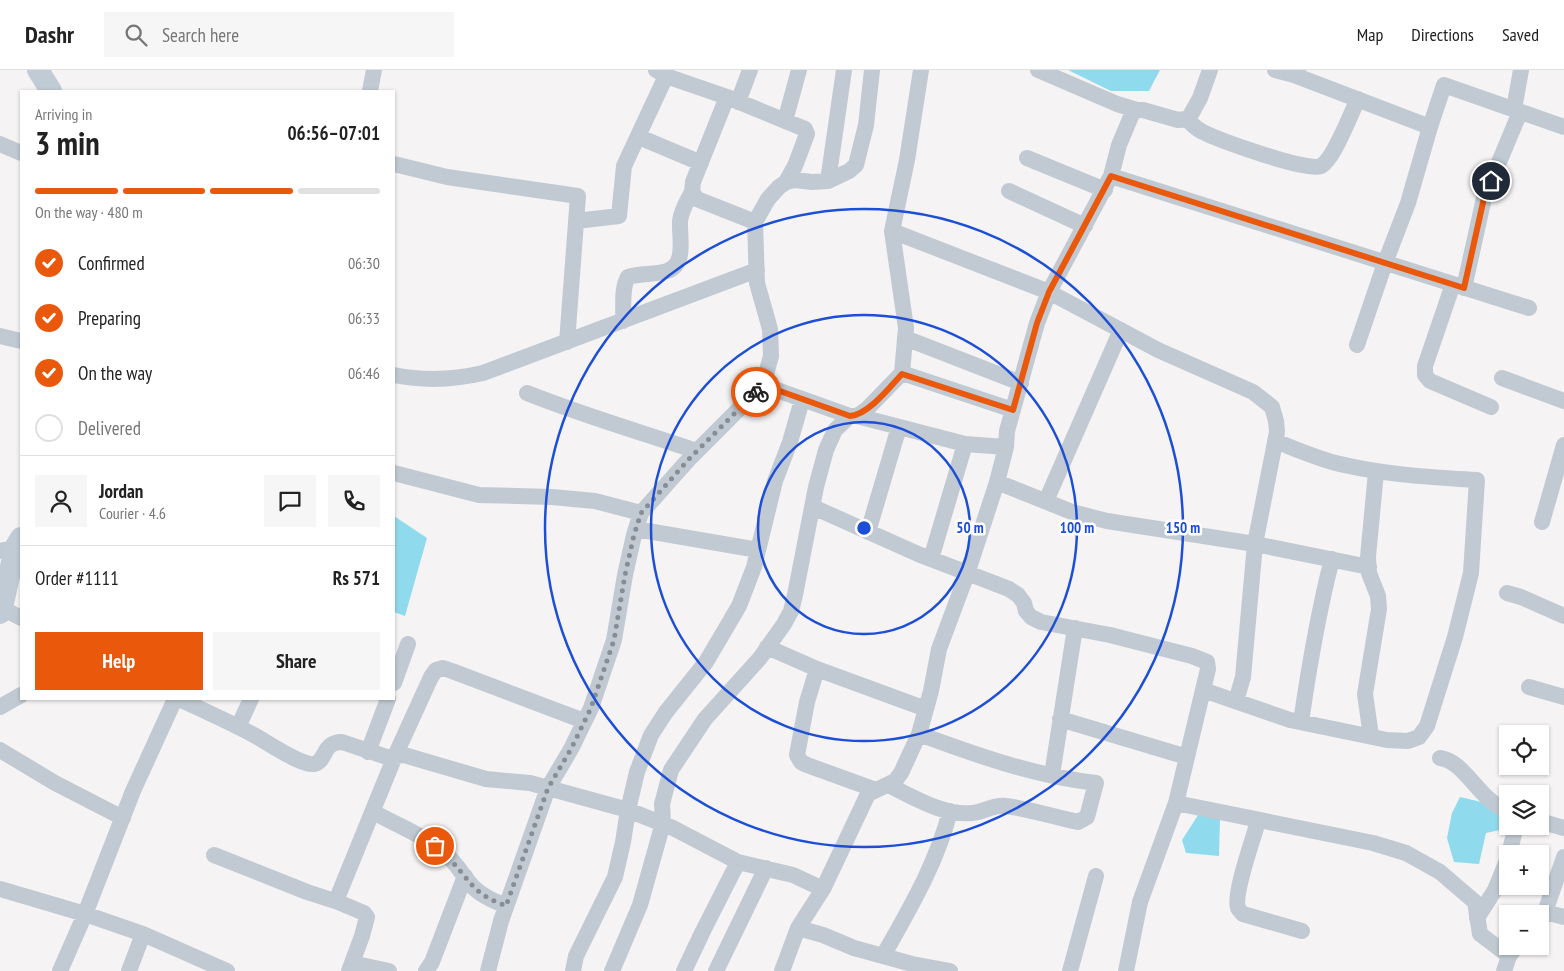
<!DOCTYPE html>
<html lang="en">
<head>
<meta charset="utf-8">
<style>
	body { margin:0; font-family:"PT Sans Narrow",sans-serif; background:#f6f6f6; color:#222; height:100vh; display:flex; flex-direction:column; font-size:19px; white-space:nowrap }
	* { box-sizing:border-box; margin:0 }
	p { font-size:16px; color:#767676 }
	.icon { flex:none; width:28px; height:28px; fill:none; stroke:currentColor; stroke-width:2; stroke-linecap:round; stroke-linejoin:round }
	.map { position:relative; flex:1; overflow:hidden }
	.side { position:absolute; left:20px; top:20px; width:375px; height:610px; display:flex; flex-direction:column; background:#fff; border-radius:0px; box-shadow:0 1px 4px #0004 }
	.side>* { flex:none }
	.tools { position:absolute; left:1499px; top:655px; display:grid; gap:10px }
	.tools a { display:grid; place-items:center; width:50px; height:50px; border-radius:0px; background:#fff; box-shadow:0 1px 4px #0004; font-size:25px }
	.pin { position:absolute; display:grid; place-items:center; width:42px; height:42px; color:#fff; margin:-21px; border:2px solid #fff; border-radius:50%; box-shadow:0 1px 5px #0007 }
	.courier { position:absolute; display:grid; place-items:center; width:50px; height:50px; margin:-25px; border:4px solid #ea580c; border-radius:50%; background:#fff; color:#222; box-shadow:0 1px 6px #0007 }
	.headline em { font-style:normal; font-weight:600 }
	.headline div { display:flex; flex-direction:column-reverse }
	.headline { display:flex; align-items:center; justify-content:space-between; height:85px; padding:0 15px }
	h1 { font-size:32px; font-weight:600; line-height:38px }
	.bar { display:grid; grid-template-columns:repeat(4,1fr); gap:8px 5px; align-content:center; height:60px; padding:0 15px }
	.bar i { height:6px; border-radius:4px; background:#e0e0e0 }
	.bar .current { background:#ea580c }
	.bar p { grid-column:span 4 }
	.line { display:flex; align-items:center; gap:12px; padding:0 15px; border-top:1px solid #e0e0e0 }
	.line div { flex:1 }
	.round { display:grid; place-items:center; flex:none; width:52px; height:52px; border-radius:0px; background:#f6f6f6 }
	ol { padding:0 15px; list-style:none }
	li { display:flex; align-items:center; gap:15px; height:55px }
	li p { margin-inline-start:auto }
	li .icon { padding:5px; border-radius:50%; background:#ea580c; color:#fff; stroke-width:4 }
	li:last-child { color:#767676 }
	li i { width:28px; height:28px; border:2px solid #e0e0e0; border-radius:50% }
	.action { display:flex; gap:10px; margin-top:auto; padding:10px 15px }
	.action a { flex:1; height:58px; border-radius:0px; background:#ea580c; color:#fff; font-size:20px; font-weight:600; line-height:58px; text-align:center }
	.action a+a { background:#f6f6f6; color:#222 }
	header { display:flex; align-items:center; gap:30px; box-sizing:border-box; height:70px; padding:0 25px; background:#fff; border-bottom:1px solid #e0e0e0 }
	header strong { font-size:24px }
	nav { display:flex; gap:28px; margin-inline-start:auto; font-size:18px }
	.search { width:350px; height:45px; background:#f6f6f6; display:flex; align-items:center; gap:12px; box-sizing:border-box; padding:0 18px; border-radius:0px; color:#767676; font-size:19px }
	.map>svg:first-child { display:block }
	.water { fill:#90daee }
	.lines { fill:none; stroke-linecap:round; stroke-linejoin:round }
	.minor { stroke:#c1cad2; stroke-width:16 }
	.secondary { stroke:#c1cbd6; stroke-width:22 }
	.done { stroke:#868d94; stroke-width:5; stroke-dasharray:0 9 }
	.route { stroke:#ea580c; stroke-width:6 }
	.ring { fill:none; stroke:#1d4ed8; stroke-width:2.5 }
	.centre { fill:#1d4ed8; stroke:#fff; stroke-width:2.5 }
	.ring-label { font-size:15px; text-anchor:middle; font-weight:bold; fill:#1d4ed8; stroke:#fff; stroke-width:5; stroke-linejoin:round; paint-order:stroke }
</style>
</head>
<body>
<header>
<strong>Dashr</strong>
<div class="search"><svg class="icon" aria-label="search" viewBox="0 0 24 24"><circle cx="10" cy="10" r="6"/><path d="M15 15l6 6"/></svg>Search here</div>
<nav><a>Map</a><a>Directions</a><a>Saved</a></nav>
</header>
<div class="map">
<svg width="1564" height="901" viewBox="0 0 1564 901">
	<rect width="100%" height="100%" fill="#f5f3f3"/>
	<path class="water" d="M 1068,0 L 1160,0 L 1149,21 L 1111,21 Z
		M 394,446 L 427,468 L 405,546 L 394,542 Z
		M 1460,727 L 1507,738 L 1500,760 L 1486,763 L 1479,794 L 1454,792 L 1447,768 L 1452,743 Z
		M 1202,739 L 1220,748 L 1219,786 L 1186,783 L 1182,770 Z"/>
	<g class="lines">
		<path class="minor" d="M 656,0 L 666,6 L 727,27 L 805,59 L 807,64 L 795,96 L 786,112
			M 1038,0 L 1117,34 L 1137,40
			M 1275,0 L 1294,5 L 1298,0
			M 1294,5 L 1430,57
			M 370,21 L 374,0
			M 727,27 L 693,112 L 692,122 L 697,129 L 755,152
			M 738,32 L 750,0
			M 1514,39 L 1521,0
			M 1186,49 C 1191,53 1195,58 1201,61 C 1216,69 1309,103 1321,96 C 1334,89 1351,43 1358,29
			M 785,51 L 799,0
			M 639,67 L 701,93
			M 0,74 L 21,83
			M 1027,88 L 1105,120
			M 394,94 L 447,107 L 578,126 L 567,272
			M 1111,106 L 1529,238
			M 828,111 L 844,0
			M 1009,121 L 1085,156
			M 576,151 L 619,146 L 624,96 L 666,6
			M 892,161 L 1049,222 L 1158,280 L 1253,322 L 1272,337 L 1276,351 L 1277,362 L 1255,474 L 1243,607 L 1236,631
			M 1453,214 L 1425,296 L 1425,305 L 1430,311 L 1491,337
			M 1464,218 L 1484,128 L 1520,42
			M 623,251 C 624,238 621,218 628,207 C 641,203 655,205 667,201 C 687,194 679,168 680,151 C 681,141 687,131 692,122
			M 0,266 L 21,271
			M 905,268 L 1021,313
			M 1357,275 L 1385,193 L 1408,133 L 1430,57 L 1444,15 L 1564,57
			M 902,303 L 1013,340
			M 394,305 C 424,311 453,310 483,303 L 757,200
			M 1502,308 L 1564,331
			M 763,315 L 850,346 L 857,346 L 867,339 L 902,303 L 906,258 L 892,161 L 907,90 L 921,0
			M 527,323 C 582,345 640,362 697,381
			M 857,346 L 965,374 L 1006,377
			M 394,403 L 479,425 L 552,427 L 595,431 L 641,443
			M 997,412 L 1072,442 L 1107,451 L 1255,474 L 1369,497
			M 1046,431 L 1121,260
			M 813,437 L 918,484 L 1009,519 L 1018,525 L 1024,533 L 1026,541 L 1031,547 L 1041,552 L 1110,565 L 1192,586 L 1207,592 L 1208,599 L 1176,733 L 1140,832 L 1126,901
			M 1542,452 L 1564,375
			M 636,459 L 758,480
			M 868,462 L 899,357
			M 0,481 L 15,478
			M 931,489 L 965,374
			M 1507,523 L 1521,527 L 1564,546
			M 2,538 L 21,548
			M 767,577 L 817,599 L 926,639
			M 817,599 L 807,632 L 797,685 L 801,692 L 807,695 L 876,720
			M 394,613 L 408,574
			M 1529,617 L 1564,627
			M 1203,620 L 1290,650 L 1387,670 L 1408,671 L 1419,667 L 1427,656 L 1455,567 L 1471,503 L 1477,410 C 1431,407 1386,405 1340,394 C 1318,389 1296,379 1275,371
			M 179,629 C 203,640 228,651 252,664 C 264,670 301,696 314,694 C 327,691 322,672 342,672 L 387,687 L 404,685 L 486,709 L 530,713 L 628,740 L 673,758 L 738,792 L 793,805 L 823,819 L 868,724 L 895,711 L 901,703 L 919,664 L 931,621 L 939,579 L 967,504 L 997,412 L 1006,377 L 1007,361 L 1037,253 L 1049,222 L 1111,106 L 1119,75 L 1132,44 L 1137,40 L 1143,40 L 1178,50 L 1186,49 L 1190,46 L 1200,28 L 1210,0
			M 0,637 L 21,625
			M 1060,649 L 1187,687
			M 1301,652 C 1309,597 1318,543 1332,489
			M 238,657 L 251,629
			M 1371,666 L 1365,624 L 1379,539 L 1378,526 L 1369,503 L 1368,487 L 1376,402
			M 0,680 L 55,713 L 123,748
			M 368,682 L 388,629
			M 1440,688 C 1465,691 1479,731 1508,741
			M 1052,705 L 1075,558
			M 888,715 C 914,727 943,746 972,743 C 985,742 993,734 1006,736 C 1030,739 1054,747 1078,752 L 1087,747 L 1096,713 C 1035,706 976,685 919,664
			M 1176,733 L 1373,773 L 1406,783 L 1440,802 L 1475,832 L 1480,864 L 1509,886
			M 373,742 C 397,755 425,766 446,784 C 457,794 463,806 473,817 C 482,826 494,831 506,836
			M 1258,751 C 1254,767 1233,824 1238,838 C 1239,840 1241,842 1243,844 L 1302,861
			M 1540,751 L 1564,758
			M 1509,784 L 1516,756
			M 214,785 L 307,822 L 338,832
			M 0,819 L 85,844 L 143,864 L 227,901
			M 1545,842 L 1564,847
			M 1477,848 L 1495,820 L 1508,788
			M 1540,848 L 1545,842 L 1564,787
			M 798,858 L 823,865 L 854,878 L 912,894 L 950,901
			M 883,886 C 909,840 937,793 950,741
			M 352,893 L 389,901
			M 60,901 L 85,844 L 133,721 L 175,629
			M 129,901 L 143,864
			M 349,901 L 362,866 L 367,847 L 364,843 L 338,832 L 338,826 L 395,686 L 431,607 L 436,600 L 443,598 L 452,601 L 584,651
			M 426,901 L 432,892 L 465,806
			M 488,901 L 501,851 L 548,718 L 571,679 L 591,638 L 614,570 L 625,505 L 634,465 L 641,443 L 690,388 L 763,315 L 771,286 L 770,259 L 757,213 L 755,152 L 768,129 L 779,117 L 786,112 L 795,110 L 812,112 L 828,111 L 849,101 L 856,95 L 866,55 L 872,0
			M 573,901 L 576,886 L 615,807 L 623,772 L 628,740 L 637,702 L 651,665 L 666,642 L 706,592 L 739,536 L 754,497 L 775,411 L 790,372 L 802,330
			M 612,901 L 640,835 L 663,753 L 662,734 L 671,700 L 705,649 L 760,588 L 784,554 L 791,541 L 795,525 L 816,417 L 826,380 L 835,360 L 850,346
			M 684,901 L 703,861 L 738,792
			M 716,901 L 766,798
			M 782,901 L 798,858 L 823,819
			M 1070,901 L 1096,806
			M 1504,901 L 1509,886 L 1517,876"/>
		<path class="secondary" d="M 38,0 L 51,21
			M 0,543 L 2,538 L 15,478 L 21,468"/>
	</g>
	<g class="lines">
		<path class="done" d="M 435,776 C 451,787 460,802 473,816 C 482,826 494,831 506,836 L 548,718 L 571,679 L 591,638 L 614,570 L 625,505 L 634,465 L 641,443 L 690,388 L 756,322"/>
		<path class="route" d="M 756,322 L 763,315 L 850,346 C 868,345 890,317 902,304 L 1013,340 L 1037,253 L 1049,222 L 1111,106 L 1464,218 L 1484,128 L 1491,111"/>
	</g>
	<g class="ring">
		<circle cx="864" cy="458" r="106"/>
		<circle cx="864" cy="458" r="213"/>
		<circle cx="864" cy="458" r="319"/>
	</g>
	<circle cx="864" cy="458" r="8" class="centre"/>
	<g class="ring-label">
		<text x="970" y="463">50 m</text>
		<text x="1077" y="463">100 m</text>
		<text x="1183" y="463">150 m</text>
	</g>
</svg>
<div class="tools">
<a><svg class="icon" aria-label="locate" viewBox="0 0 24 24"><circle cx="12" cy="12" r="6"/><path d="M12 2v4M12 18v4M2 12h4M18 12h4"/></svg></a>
<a><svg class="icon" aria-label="layers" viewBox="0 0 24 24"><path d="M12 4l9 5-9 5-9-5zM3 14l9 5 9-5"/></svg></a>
<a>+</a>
<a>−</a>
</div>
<div class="pin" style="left:435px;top:776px;background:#ea580c"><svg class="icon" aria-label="bag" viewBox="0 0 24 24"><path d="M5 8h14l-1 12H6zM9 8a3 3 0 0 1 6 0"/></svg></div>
<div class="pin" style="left:1491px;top:111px;background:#1f2937"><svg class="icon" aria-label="home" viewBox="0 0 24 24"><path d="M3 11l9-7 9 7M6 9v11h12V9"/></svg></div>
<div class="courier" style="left:756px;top:322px"><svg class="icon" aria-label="bike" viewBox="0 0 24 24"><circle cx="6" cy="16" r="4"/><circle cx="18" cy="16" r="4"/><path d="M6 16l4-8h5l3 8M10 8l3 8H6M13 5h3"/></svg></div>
<section class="side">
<div class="headline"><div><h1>3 min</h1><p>Arriving in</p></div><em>06:56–07:01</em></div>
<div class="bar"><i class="current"></i><i class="current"></i><i class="current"></i><i></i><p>On the way · 480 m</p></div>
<ol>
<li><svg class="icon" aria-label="check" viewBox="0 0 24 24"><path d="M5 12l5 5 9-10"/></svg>Confirmed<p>06:30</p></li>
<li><svg class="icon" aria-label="check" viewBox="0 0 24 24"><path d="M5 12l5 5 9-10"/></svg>Preparing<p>06:33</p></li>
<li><svg class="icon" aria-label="check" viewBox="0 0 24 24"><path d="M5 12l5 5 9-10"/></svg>On the way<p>06:46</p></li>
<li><i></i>Delivered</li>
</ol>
<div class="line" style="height:90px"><a class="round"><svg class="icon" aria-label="person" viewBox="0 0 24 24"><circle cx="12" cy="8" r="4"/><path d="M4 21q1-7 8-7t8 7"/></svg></a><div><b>Jordan</b><p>Courier · 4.6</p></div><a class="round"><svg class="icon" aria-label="chat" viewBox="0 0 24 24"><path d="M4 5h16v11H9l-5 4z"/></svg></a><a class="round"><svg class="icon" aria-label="phone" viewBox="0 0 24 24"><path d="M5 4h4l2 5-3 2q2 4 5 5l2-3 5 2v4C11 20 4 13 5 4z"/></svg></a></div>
<div class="line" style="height:65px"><div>Order #1111</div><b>Rs 571</b></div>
<div class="action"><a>Help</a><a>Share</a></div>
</section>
</div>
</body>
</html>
